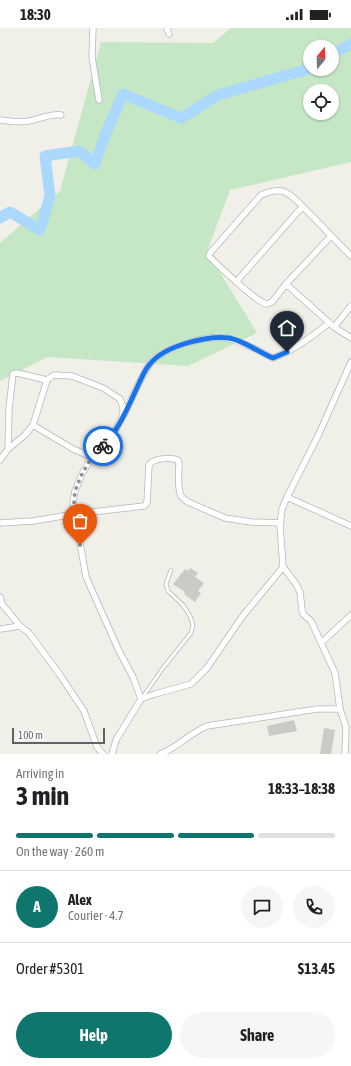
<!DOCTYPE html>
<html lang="en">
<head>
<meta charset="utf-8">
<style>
	body { margin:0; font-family:"Asap Condensed",sans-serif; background:#f6f6f6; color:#202124; height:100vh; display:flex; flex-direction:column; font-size:15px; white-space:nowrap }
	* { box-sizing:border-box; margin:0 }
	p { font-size:13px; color:#757577 }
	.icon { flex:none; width:22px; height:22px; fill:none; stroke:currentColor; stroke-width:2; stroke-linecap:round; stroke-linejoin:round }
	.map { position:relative; height:726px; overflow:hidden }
	.sheet { display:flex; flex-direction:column; background:#fff; flex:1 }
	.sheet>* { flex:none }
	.needle { width:26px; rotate:19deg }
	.fabs { position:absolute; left:303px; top:12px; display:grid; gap:8px }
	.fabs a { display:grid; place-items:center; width:36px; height:36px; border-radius:50%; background:#fff; box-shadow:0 1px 3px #0004; font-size:20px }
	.scale { position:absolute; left:12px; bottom:10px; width:93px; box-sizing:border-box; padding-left:4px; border:2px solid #5f6367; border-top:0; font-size:11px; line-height:14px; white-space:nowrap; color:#5f6367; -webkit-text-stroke:3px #fff; paint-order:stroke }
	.pin { position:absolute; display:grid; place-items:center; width:34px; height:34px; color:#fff; margin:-41px -17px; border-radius:50% 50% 50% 0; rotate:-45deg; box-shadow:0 0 4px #0007 }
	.pin .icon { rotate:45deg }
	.courier { position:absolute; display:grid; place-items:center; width:40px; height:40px; margin:-20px; border:3px solid #1a73e8; border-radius:50%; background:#fff; color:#222; box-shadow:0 1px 5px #0007 }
	.summary em { font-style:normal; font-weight:700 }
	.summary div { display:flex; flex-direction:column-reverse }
	.summary { display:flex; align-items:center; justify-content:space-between; height:68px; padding:0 16px }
	h1 { font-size:26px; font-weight:700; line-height:30px }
	.bar { display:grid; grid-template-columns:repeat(4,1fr); gap:6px 4px; align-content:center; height:48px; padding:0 16px }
	.bar i { height:5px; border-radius:3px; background:#e0e0e0 }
	.bar .active { background:#0f766e }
	.bar p { grid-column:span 4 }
	.line { display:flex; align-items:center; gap:10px; padding:0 16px; border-top:1px solid #e0e0e0 }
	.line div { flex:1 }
	.round { display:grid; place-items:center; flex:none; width:42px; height:42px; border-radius:21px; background:#f6f6f6 }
	.action { display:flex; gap:8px; margin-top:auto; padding:8px 16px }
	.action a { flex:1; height:46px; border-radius:24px; background:#0f766e; color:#fff; font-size:16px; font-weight:700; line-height:46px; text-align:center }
	.action a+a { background:#f6f6f6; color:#202124 }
	.status { display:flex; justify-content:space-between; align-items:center; height:28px; padding:0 20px; background:#fff; direction:ltr }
	.status svg { height:11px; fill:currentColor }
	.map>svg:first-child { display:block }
	.green { fill:#c5e7c6; fill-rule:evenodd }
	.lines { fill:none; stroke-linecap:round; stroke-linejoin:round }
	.river { stroke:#abd9fd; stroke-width:11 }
	.building { fill:#cccac4 }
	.lane-casing { stroke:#b5b8bb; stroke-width:4.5 }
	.street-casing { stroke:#b5b8bb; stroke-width:7 }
	.lane { stroke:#fff; stroke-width:3 }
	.street { stroke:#fff; stroke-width:5.5 }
	.done { stroke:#929494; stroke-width:4; stroke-dasharray:0 7.2 }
	.route { stroke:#1a73e8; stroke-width:5 }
</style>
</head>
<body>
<div class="status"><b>18:30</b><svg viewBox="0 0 49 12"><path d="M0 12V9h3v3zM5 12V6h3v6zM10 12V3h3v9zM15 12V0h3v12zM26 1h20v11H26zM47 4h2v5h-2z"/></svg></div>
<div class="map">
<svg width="351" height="726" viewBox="0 0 351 726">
	<rect width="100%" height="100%" fill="#f0efe8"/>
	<path class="green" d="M 231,0 L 351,0 L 351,134 L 230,162 L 207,223 L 257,305 L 188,338 L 47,329 L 0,353 L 0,215 L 60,163 L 101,14 L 213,15 ZM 310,19 L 332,19 L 332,41 L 310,41 ZM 310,63 L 332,63 L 332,85 L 310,85 Z"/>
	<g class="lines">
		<path class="river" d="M 332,26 L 351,16
			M 0,190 L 10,184 L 40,202 L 50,168 L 45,128 L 79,123 L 95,136 L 105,107 L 123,66 L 181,90 L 218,67 L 302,43 L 310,39"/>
	</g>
	<path class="building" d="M 190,540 L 198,545 L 195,549 L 204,555 L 198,563 L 201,565 L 195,574 L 184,566 L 185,564 L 173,556 L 185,541 L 188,543 Z
		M 294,692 L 297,703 L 269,708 L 267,698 Z
		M 324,700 L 335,702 L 331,726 L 320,726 Z"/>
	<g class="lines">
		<defs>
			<path id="lane" d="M 142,670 L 163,640 L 191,605 L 193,597 L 190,588 L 183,577 L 168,563 L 166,556 L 171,542"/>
			<path id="street" d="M 93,0 L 92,29 L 99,72
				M 167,0 L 169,6
				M 0,92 C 10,93 19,95 29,93 C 39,91 52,85 61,87
				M 331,208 L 286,256 L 272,274 L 267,276 C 259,274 253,268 246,262 C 233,251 221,241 209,228 L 210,225 L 261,167 C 268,164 277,161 285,164 C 294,168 303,179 310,186 C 324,200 337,214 351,228
				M 236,254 L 302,179
				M 286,256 L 334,299 L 351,310
				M 334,299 L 351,278
				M 124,387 C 132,371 139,352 149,337 C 162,319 210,305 231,311 C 238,313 245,316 251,319 C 259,322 266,327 273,330 C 293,323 313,308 329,295
				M 33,397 L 73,421 L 92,429
				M 8,421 L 9,381 L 13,346 L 17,345 L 47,352
				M 0,432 L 8,421 L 25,407 L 33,397 L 47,352 L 54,347 L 72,348 L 103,360 L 120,371 L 123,379 L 123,388 L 111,410 L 92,429 L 82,446 L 75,463 L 73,474 L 75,486 L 33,493 L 0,495
				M 287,469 L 351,498
				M 0,569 L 2,576 L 20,598 L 29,605 L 60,647 L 84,683 L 97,719 L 103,726
				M 0,601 L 20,598
				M 321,615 L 351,587
				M 141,671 L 155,666 L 191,656 L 207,640 L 242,589 L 283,539
				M 112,726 L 116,712 L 141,671 L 133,649 L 119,623 L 86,549 L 75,486 L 144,478 L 147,475 L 149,437 C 151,435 151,434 154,433 C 159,430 173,430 178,432 L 179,435 C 179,443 177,460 181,468 C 183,471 185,472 188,474 L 225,490 L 251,494 L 281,495
				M 160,726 C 177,720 190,705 207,698 L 317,681 L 340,681
				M 345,726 L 346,699 L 340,681 L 335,645 L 311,593 L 303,586 L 302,582 L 300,564 L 296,556 L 283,539 L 280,497 L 282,481 L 287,469 L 318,408 L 351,334"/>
		</defs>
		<use href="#lane" class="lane-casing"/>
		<use href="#street" class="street-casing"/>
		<use href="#lane" class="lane"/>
		<use href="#street" class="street"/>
	</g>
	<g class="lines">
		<path class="done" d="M 80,517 L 74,474 L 75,463 L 82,446 L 92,429 L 103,418"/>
		<path class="route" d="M 103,418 C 122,398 131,371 143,347 C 145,343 147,339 150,336 C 164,318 207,307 229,310 C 245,313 258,324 273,330 L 287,324"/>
	</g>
</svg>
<div class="fabs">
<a><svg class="needle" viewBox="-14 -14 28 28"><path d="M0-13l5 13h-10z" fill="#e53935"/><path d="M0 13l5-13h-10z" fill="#757577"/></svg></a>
<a><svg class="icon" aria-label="locate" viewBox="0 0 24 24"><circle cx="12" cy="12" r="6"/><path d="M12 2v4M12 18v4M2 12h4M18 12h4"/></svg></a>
</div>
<div class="scale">100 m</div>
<div class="pin" style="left:80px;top:517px;background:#ea580c"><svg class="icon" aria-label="bag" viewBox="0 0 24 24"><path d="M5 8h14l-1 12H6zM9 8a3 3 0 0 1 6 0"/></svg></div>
<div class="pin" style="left:287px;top:324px;background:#1f2937"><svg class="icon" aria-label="home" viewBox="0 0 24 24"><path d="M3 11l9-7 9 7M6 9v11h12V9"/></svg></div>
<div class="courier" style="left:103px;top:418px"><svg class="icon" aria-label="bike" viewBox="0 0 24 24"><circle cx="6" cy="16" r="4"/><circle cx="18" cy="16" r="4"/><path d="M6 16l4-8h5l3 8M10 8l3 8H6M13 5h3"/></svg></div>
</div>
<section class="sheet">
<div class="summary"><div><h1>3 min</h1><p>Arriving in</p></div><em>18:33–18:38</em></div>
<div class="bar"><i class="active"></i><i class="active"></i><i class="active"></i><i></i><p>On the way · 260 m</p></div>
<div class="line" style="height:72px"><b class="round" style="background:#0f766e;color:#fff">A</b><div><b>Alex</b><p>Courier · 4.7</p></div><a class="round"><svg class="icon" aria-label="chat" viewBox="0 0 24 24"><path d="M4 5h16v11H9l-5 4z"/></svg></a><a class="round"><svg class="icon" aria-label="phone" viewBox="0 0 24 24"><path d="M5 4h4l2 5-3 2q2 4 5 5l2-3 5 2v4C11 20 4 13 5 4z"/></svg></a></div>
<div class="line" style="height:52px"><div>Order #5301</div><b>$13.45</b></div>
<div class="action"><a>Help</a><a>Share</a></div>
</section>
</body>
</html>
